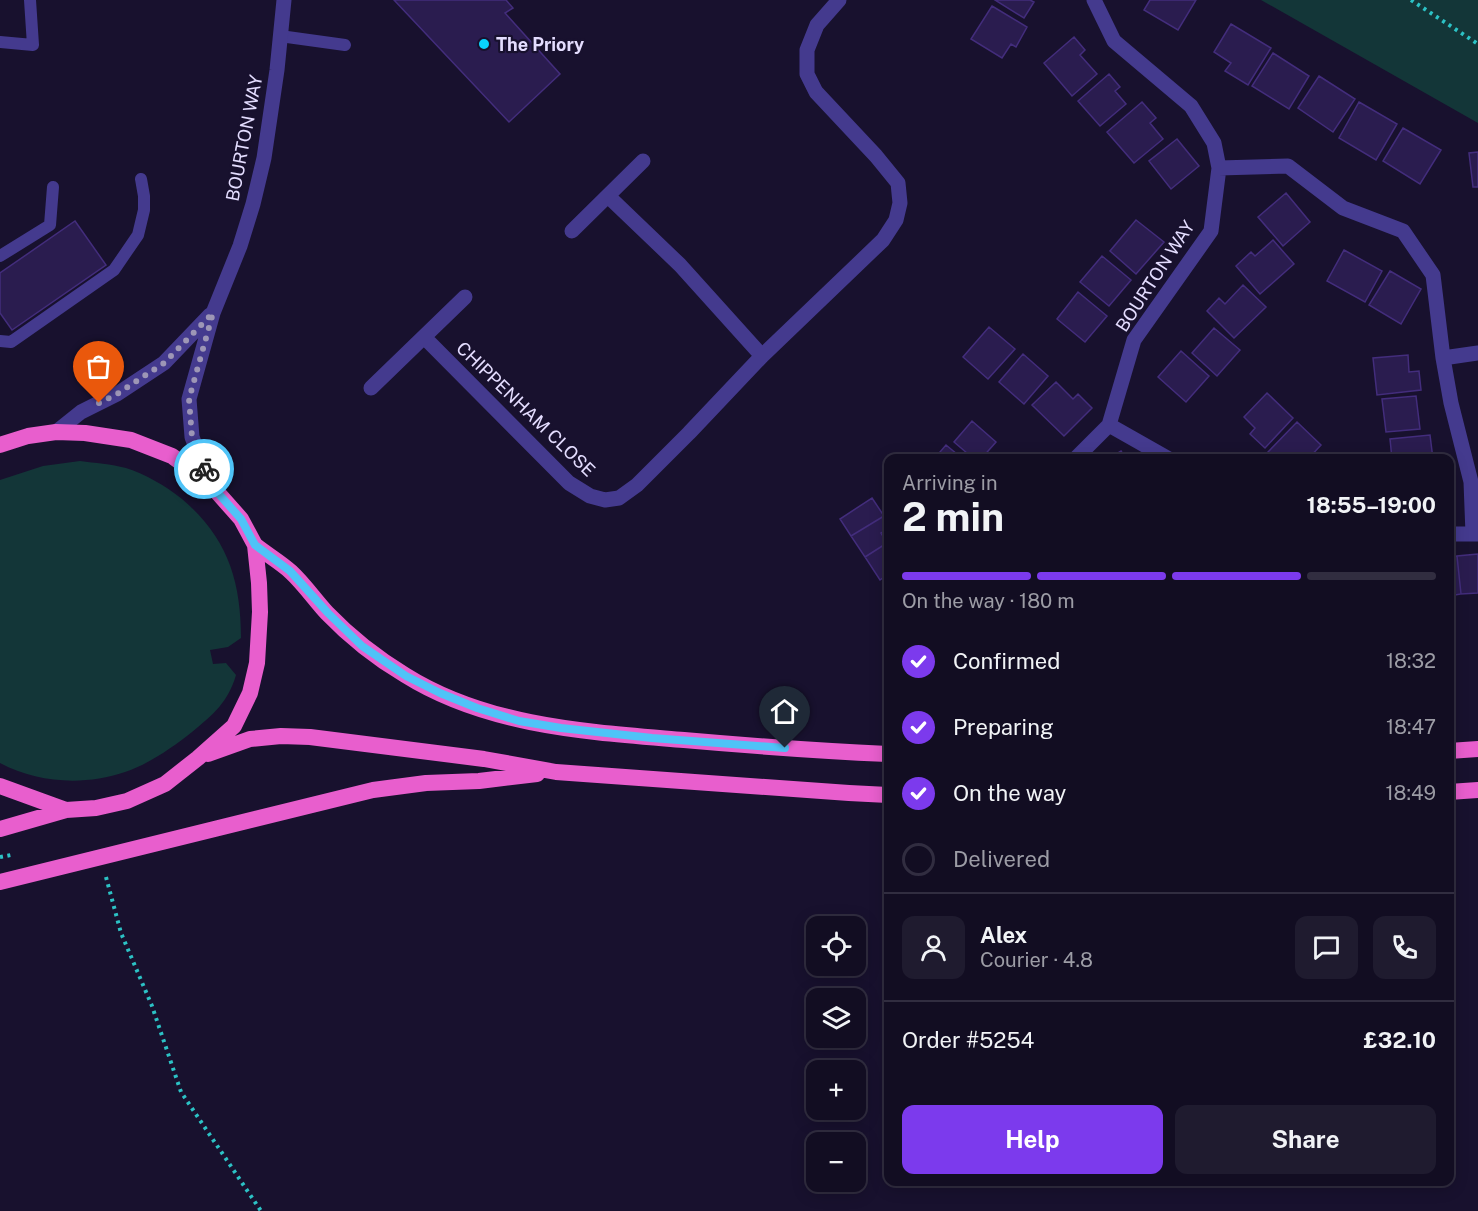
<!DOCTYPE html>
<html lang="en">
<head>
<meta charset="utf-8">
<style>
	body { margin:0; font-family:"Public Sans",sans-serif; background:#1f1b2f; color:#f1f3f6; height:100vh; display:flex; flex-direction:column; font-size:22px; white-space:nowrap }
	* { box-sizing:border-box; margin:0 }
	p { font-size:20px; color:#9c9ca5 }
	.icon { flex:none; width:33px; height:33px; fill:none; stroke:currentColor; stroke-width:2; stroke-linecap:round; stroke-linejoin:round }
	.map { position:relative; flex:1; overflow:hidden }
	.side { position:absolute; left:884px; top:454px; width:570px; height:732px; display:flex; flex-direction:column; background:#120d22; border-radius:12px; box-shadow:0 3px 15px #0003,0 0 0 2px #312d40 }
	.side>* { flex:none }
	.controls { position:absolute; left:806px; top:916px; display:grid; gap:12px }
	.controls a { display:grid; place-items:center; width:60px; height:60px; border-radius:12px; background:#120d22; box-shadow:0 3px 15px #0003,0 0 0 2px #312d40; font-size:30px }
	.pin { position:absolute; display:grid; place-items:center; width:51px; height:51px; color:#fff; margin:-62px -26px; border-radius:50% 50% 50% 0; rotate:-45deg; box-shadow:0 0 6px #0007 }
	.pin .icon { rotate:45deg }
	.courier { position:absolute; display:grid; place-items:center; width:60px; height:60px; margin:-30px; border:4px solid #4fc3f7; border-radius:50%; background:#fff; color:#222; box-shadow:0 2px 8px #0007 }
	.headline em { font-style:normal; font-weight:700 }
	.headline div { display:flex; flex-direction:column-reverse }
	.headline { display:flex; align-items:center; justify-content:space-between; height:102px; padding:0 18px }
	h1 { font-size:39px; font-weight:700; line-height:45px }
	.bar { display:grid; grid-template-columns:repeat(4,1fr); gap:9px 6px; align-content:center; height:72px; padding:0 18px }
	.bar i { height:8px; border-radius:4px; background:#312d40 }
	.bar .selected { background:#7c3aed }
	.bar p { grid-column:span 4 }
	.line { display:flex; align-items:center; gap:15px; padding:0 18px; border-top:2px solid #312d40 }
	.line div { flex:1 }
	.round { display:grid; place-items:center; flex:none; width:63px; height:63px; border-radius:12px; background:#1f1b2f }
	ol { padding:0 18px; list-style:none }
	li { display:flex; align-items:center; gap:18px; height:66px }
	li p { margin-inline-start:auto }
	li .icon { padding:6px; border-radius:50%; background:#7c3aed; color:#fff; stroke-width:4 }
	li:last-child { color:#9c9ca5 }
	li i { width:33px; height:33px; border:3px solid #312d40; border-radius:50% }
	.cta { display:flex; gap:12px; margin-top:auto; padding:12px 18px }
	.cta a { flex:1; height:69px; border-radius:12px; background:#7c3aed; color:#fff; font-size:24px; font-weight:700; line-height:69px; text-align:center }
	.cta a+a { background:#1f1b2f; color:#f1f3f6 }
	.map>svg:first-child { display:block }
	.green { fill:#133638 }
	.building { fill:#2a1c4f; stroke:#432d7c; stroke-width:1.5 }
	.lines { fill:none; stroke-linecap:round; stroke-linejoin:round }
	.path { stroke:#2cc2c5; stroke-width:4; stroke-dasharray:3 4.5; stroke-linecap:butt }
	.service { stroke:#443a8e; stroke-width:12 }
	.minor { stroke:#443a8e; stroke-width:15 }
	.trunk { stroke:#e85ecd; stroke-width:16 }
	.done { stroke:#9d96b6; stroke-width:6; stroke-dasharray:0 10.8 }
	.route { stroke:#4fc3f7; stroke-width:8 }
	.poi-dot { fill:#09d3ff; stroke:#18112e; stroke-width:2 }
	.labels { text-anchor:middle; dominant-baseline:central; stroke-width:4.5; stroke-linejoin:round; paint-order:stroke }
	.poi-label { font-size:18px; font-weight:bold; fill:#e4ddff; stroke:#18112e; text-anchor:start }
	.street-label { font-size:18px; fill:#e4ddff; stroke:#18112e }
</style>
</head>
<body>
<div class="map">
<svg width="1478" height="1211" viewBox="0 0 1478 1211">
	<rect width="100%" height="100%" fill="#18112e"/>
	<path class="green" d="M 1261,0 L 1478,0 L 1478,123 Z
		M 80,461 C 95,463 111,464 126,468 C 145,474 166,486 182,499 C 227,537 241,580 241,638 L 228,647 L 210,650 L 213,664 L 226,663 L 236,675 C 228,702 214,714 192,732 C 173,747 149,764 125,772 C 84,786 38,783 0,763 L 0,480 L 43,466 Z"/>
	<path class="building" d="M 394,0 L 506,0 L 513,8 L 505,13 L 560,74 L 509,122 Z
		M 995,0 L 1030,0 L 1034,2 L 1024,18 Z
		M 1150,0 L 1196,0 L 1178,30 L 1144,10 Z
		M 992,6 L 1027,27 L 1016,47 L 1011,44 L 1002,58 L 971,39 Z
		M 1231,24 L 1271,48 L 1248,85 L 1225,71 L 1231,63 L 1214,52 Z
		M 1074,37 L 1085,50 L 1080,55 L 1097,74 L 1072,96 L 1044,63 Z
		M 1273,53 L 1309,76 L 1289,109 L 1252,86 Z
		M 1109,74 L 1120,87 L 1115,91 L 1126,104 L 1100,126 L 1078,101 Z
		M 1319,76 L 1355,99 L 1333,132 L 1298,108 Z
		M 1142,102 L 1156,118 L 1150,123 L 1163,139 L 1134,163 L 1107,132 Z
		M 1359,102 L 1397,124 L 1376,160 L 1339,138 Z
		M 1403,128 L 1441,150 L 1420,184 L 1383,161 Z
		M 1177,139 L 1199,166 L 1171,189 L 1149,161 Z
		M 1478,152 L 1478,187 L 1473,187 L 1469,153 Z
		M 1286,193 L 1310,222 L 1283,246 L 1258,217 Z
		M 1136,220 L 1164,242 L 1136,274 L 1110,251 Z
		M 75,221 L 106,265 L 12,330 L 0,313 L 0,273 Z
		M 1273,240 L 1294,264 L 1260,294 L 1236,266 L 1251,252 L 1255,256 Z
		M 1344,250 L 1382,271 L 1365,302 L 1327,281 Z
		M 1102,256 L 1131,280 L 1109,306 L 1080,282 Z
		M 1390,271 L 1421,289 L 1401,324 L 1369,305 Z
		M 1243,285 L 1266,307 L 1234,338 L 1207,311 L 1219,298 L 1225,304 Z
		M 1078,292 L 1107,316 L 1085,342 L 1057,319 Z
		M 989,327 L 1015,349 L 988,379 L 963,357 Z
		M 1214,328 L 1240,350 L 1217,376 L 1192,353 Z
		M 1181,351 L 1209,376 L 1186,402 L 1158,377 Z
		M 1023,354 L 1048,376 L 1024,404 L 999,382 Z
		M 1408,355 L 1409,372 L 1419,371 L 1421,390 L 1377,395 L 1373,358 Z
		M 1056,382 L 1073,399 L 1078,394 L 1092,408 L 1064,436 L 1032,405 Z
		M 1267,393 L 1293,418 L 1265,448 L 1250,434 L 1255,428 L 1244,417 Z
		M 1416,396 L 1420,429 L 1386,432 L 1382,399 Z
		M 972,421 L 996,442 L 981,459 L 974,459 L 954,442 Z
		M 1297,422 L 1321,445 L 1308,459 L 1275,459 L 1268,452 Z
		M 1430,435 L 1433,459 L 1392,459 L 1390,439 Z
		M 946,445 L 963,459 L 934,459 Z
		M 1121,451 L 1126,459 L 1108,459 Z
		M 872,498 L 884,516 L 851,536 L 840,519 Z
		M 884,516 L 888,522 L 888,529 L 881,533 L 887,543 L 865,557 L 851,536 Z
		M 887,543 L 888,544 L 888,574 L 880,580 L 865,557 Z
		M 1478,554 L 1478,593 L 1461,594 L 1457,556 Z
		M 1457,556 L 1461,594 L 1449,596 L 1449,557 Z"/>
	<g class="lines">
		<path class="path" d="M 1411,0 L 1478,44
			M 0,857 L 11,855
			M 106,877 L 121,933 L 152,1006 L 181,1092 L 261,1211"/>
		<path class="service" d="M 280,36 L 345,45
			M 0,42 L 33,45 L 30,0
			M 0,256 L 50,225 L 53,187
			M 0,341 L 11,342 L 114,270 L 138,235 L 144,210 L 144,196 L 141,179"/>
		<path class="minor" d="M 1219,168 L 1288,166 L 1343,208 L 1403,231 L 1433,275 L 1443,358 L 1451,403 L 1471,482 L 1473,534
			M 608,196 L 680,265 L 762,356
			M 572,231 L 643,161
			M 424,337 L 569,483 L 590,496 L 605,500 L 619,498 L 637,485 L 689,433 L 762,356 L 883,240 L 896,220 L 900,203 L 898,183 L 876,156 L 816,92 L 807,74 L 807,50 L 817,25 L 839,0
			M 1443,358 L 1478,353
			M 371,388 L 465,297
			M 1109,425 L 1169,459
			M 56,432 L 81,412 L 117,394 L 164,363 L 210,315
			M 1075,459 L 1109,425 L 1134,340 L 1211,231 L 1219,168 L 1214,143 L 1191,106 L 1114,41 L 1094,0
			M 210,484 L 192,437 L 189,399 L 213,313 L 240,246 L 253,204 L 264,158 L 277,70 L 284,0
			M 1449,534 L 1478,534"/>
		<path class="trunk" d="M 0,445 L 28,436 L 56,432 L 85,433 L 131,440 L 172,456 L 210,484 L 241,519 L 255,545 L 259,583 L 260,612 L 257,663 L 250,693 L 234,726 L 198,758 L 165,784 L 127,801 L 96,808 L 66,810 L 0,786
			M 255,545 C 266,554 280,562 291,572 C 304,584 315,600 327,613 C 351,638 375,657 405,675 C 488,727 589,732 684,740 C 752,746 820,751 888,754
			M 1449,751 L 1478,749
			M 208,754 L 250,739 L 281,736 L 310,737 L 484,759 L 556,772 L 849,793 L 888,795
			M 1449,792 L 1478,790
			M 0,829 L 66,810
			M 0,882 L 373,790 L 426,783 L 479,781 L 537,774"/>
	</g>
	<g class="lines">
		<path class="done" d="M 99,403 L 117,394 L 164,363 L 213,313 L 189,399 L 192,437 L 204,469"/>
		<path class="route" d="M 204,469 L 210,484 L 241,519 L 255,545 L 290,571 L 328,613 L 362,646 L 406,676 L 440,693 L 477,708 L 519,721 L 561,728 L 652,738 L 785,748"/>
	</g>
	<circle class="poi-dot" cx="484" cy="44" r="6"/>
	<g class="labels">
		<g class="poi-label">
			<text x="496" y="44">The Priory</text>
		</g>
		<g class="street-label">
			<text transform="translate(244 138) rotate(-79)">BOURTON WAY</text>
			<text transform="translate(1155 276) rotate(-57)">BOURTON WAY</text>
			<text transform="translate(526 409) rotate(44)">CHIPPENHAM CLOSE</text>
		</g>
	</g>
</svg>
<div class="controls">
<a><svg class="icon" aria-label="locate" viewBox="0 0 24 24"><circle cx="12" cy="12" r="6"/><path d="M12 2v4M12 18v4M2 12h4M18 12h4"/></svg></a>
<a><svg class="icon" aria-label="layers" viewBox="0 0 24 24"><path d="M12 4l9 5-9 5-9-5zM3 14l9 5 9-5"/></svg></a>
<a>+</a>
<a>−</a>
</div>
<div class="pin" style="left:99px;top:403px;background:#ea580c"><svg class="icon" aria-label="bag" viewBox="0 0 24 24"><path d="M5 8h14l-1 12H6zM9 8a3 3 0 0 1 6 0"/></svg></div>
<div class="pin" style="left:785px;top:748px;background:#1f2937"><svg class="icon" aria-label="home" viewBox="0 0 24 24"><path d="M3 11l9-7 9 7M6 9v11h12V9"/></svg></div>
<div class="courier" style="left:204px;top:469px"><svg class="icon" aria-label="bike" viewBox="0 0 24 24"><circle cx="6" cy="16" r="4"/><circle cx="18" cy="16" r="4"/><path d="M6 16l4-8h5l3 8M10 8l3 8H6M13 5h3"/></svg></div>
<section class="side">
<div class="headline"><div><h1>2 min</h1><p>Arriving in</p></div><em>18:55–19:00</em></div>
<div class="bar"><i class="selected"></i><i class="selected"></i><i class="selected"></i><i></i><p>On the way · 180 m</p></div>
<ol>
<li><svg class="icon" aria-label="check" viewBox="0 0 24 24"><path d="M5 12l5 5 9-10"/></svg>Confirmed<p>18:32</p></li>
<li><svg class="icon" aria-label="check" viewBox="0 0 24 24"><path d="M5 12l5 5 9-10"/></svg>Preparing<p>18:47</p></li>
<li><svg class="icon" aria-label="check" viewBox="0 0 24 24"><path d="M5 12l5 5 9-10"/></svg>On the way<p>18:49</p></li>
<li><i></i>Delivered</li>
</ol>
<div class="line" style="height:108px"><a class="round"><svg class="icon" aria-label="person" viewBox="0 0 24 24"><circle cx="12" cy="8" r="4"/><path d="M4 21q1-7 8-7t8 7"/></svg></a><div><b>Alex</b><p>Courier · 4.8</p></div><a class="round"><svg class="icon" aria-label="chat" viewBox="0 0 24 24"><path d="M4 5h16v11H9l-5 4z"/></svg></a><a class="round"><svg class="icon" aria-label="phone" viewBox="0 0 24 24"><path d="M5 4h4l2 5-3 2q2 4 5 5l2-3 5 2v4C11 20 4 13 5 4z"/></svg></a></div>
<div class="line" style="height:78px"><div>Order #5254</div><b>£32.10</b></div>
<div class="cta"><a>Help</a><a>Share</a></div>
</section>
</div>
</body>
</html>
